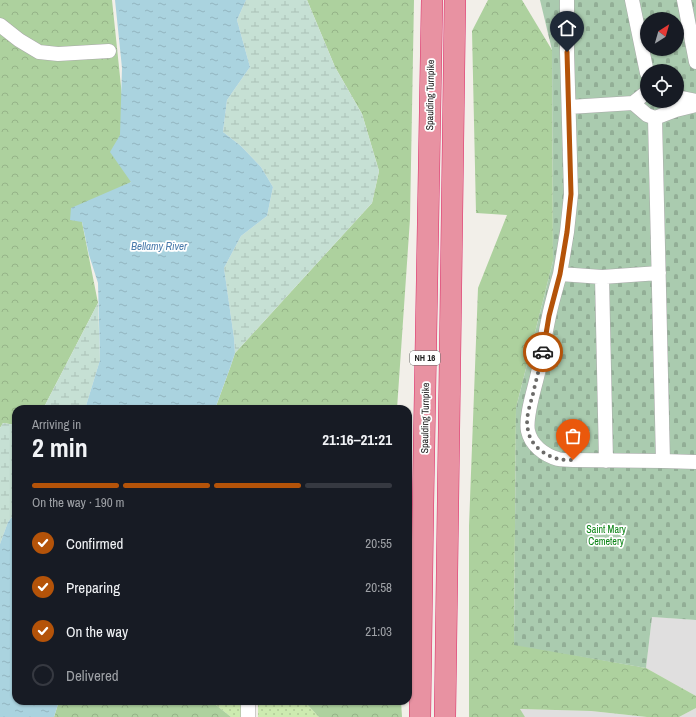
<!DOCTYPE html>
<html lang="en">
<head>
<meta charset="utf-8">
<style>
	body { margin:0; font-family:"Archivo Narrow",sans-serif; background:#20242c; color:#f1f3f6; height:100vh; display:flex; flex-direction:column; font-size:15px; white-space:nowrap }
	* { box-sizing:border-box; margin:0 }
	p { font-size:13px; color:#9ea1a6 }
	.icon { flex:none; width:22px; height:22px; fill:none; stroke:currentColor; stroke-width:2; stroke-linecap:round; stroke-linejoin:round }
	.map { position:relative; flex:1; overflow:hidden }
	.drawer { position:absolute; left:12px; top:405px; width:400px; height:300px; display:flex; flex-direction:column; background:#171b24; border-radius:12px; box-shadow:0 1px 3px #0004 }
	.drawer>* { flex:none }
	.needle { width:26px; rotate:37deg }
	.fabs { position:absolute; left:640px; top:12px; display:grid; gap:8px }
	.fabs a { display:grid; place-items:center; width:44px; height:44px; border-radius:50%; background:#171b24; box-shadow:0 1px 3px #0004; font-size:20px }
	.pin { position:absolute; display:grid; place-items:center; width:34px; height:34px; color:#fff; margin:-41px -17px; border-radius:50% 50% 50% 0; rotate:-45deg; box-shadow:0 0 4px #0007 }
	.pin .icon { rotate:45deg }
	.courier { position:absolute; display:grid; place-items:center; width:40px; height:40px; margin:-20px; border:3px solid #b45309; border-radius:50%; background:#fff; color:#222; box-shadow:0 1px 5px #0007 }
	.summary em { font-style:normal; font-weight:800 }
	.summary div { display:flex; flex-direction:column-reverse }
	.summary { display:flex; align-items:center; justify-content:space-between; height:68px; padding:0 20px }
	h1 { font-size:26px; font-weight:800; line-height:30px }
	.bar { display:grid; grid-template-columns:repeat(4,1fr); gap:6px 4px; align-content:center; height:48px; padding:0 20px }
	.bar i { height:5px; border-radius:3px; background:#363941 }
	.bar .current { background:#b45309 }
	.bar p { grid-column:span 4 }
	ol { padding:0 20px; list-style:none }
	li { display:flex; align-items:center; gap:12px; height:44px }
	li p { margin-inline-start:auto }
	li .icon { padding:4px; border-radius:50%; background:#b45309; color:#fff; stroke-width:4 }
	li:last-child { color:#9ea1a6 }
	li i { width:22px; height:22px; border:2px solid #363941; border-radius:50% }
	.map>svg:first-child { display:block }
	.residential { fill:#e0dfdf }
	.grass { fill:url(#grass-dots) }
	.forest { fill:url(#forest-crowns) }
	.wetland { fill:url(#wetland-marsh) }
	.cemetery { fill:url(#cemetery-stones); fill-rule:evenodd }
	.water { fill:url(#water-ripples) }
	.lines { fill:none; stroke-linecap:round; stroke-linejoin:round }
	.minor-casing { stroke:#a9a9a9; stroke-width:15 }
	.highway-casing { stroke:#dc2a67; stroke-width:22 }
	.minor { stroke:#fff; stroke-width:14 }
	.highway { stroke:#e892a2; stroke-width:21 }
	.done { stroke:#6b6a68; stroke-width:4; stroke-dasharray:0 7.2 }
	.route { stroke:#b45309; stroke-width:5 }
	.labels { text-anchor:middle; dominant-baseline:central; stroke-width:3.5; stroke-linejoin:round; paint-order:stroke }
	.shield { fill:#fff; stroke:#646464; stroke-width:1 }
	.shield-label { font-size:9px; font-weight:bold; fill:#222 }
	.street-label { font-size:10px; fill:#222; stroke:#fff }
	.park-label { font-size:10px; fill:#0c8416; stroke:#fff }
	.water-label { font-size:11px; font-style:italic; fill:#4a7aab; stroke:#fff }
</style>
</head>
<body>
<div class="map">
<svg width="696" height="717" viewBox="0 0 696 717">
	<defs>
		<pattern id="grass-dots" width="8" height="8" patternUnits="userSpaceOnUse"><rect width="8" height="8" fill="#cdebb0"/><path d="M2 2h.1M6 6h.1" fill="none" stroke="#b0c997" stroke-width="1.8" stroke-linecap="round"/></pattern>
		<pattern id="forest-crowns" width="20" height="18" patternUnits="userSpaceOnUse"><rect width="20" height="18" fill="#add19e"/><path d="M2 6a3 3 0 1 1 6 0M12 15a3 3 0 1 1 6 0" fill="none" stroke="#95b388"/></pattern>
		<pattern id="wetland-marsh" width="20" height="14" patternUnits="userSpaceOnUse"><rect width="20" height="14" fill="#c6e0d4"/><path d="M1 5h8M5 5V1M11 12h8M15 12V8" fill="none" stroke="#aac0b6"/></pattern>
		<pattern id="cemetery-stones" width="16" height="16" patternUnits="userSpaceOnUse"><rect width="16" height="16" fill="#aacbaf"/><path d="M2 7V4a2 2 0 0 1 4 0v3zM10 15v-3a2 2 0 0 1 4 0v3z" fill="#92ae96"/></pattern>
		<pattern id="water-ripples" width="26" height="14" patternUnits="userSpaceOnUse"><rect width="26" height="14" fill="#aad3df"/><path d="M2 4q2-2 4 0t4 0M15 11q2-2 4 0t4 0" fill="none" stroke="#92b5bf"/></pattern>
	</defs>
	<rect width="100%" height="100%" fill="#f2efe9"/>
	<path class="residential" d="M 652,617 L 696,620 L 696,696 L 646,668 Z
		M 696,708 L 696,717 L 679,717 Z
		M 519,709 L 591,711 L 647,717 L 525,717 Z"/>
	<path class="grass" d="M 211,701 L 241,701 L 241,717 L 231,717 Z
		M 258,701 L 304,701 L 319,717 L 258,717 Z"/>
	<path class="forest" d="M 0,0 L 112,0 L 131,182 L 82,222 L 98,303 L 43,409 L 16,409 L 16,425 L 3,423 L 0,428 Z
		M 307,0 L 414,0 L 410,219 L 397,409 L 215,409 L 230,368 L 235,353 L 372,203 L 379,171 L 362,114 L 335,67 Z
		M 488,0 L 522,0 L 552,50 L 553,261 L 516,408 L 514,644 L 646,668 L 696,696 L 696,708 L 679,717 L 647,717 L 591,711 L 520,709 L 525,717 L 469,717 L 469,526 L 478,288 L 507,215 L 476,213 L 472,31 Z
		M 59,701 L 211,701 L 231,717 L 54,717 Z
		M 304,701 L 401,701 L 402,717 L 319,717 Z"/>
	<path class="wetland" d="M 246,0 L 307,0 L 335,67 L 362,114 L 379,171 L 372,203 L 235,353 L 234,338 L 224,268 L 241,236 L 267,216 L 273,187 L 261,167 L 241,146 L 223,132 L 227,100 L 250,67 L 237,20 Z
		M 98,303 L 100,360 L 85,409 L 43,409 Z
		M 3,423 L 16,425 L 16,512 L 8,522 L 0,544 L 0,428 Z"/>
	<path class="cemetery" d="M 540,0 L 696,0 L 696,620 L 652,617 L 646,668 L 514,645 L 516,408 L 553,261 L 552,50 ZM 647,19 L 677,19 L 677,49 L 647,49 ZM 647,71 L 677,71 L 677,101 L 647,101 Z"/>
	<path class="water" d="M 115,0 L 246,0 L 237,20 L 250,67 L 227,100 L 223,132 L 241,146 L 261,167 L 273,187 L 267,216 L 241,236 L 224,268 L 234,338 L 235,353 L 230,368 L 215,409 L 85,409 L 100,360 L 98,283 L 89,255 L 82,222 L 70,220 L 71,208 L 131,182 L 110,152 L 120,135 L 122,68 Z
		M 16,512 L 16,701 L 59,701 L 54,717 L 0,717 L 0,544 L 8,522 Z"/>
	<g class="lines">
		<defs>
			<path id="minor" d="M 632,0 L 647,73
				M 684,0 L 696,62
				M 0,25 L 19,40 L 39,52 L 58,54 L 109,51
				M 647,92 L 633,103 L 647,115 L 655,118 L 676,110 L 696,105
				M 677,97 L 696,101
				M 569,107 L 633,103
				M 655,118 L 663,461
				M 659,273 L 602,277 L 560,274 C 556,288 552,302 549,316 C 545,335 542,354 538,373 C 535,387 525,417 528,431 C 531,445 544,455 558,459 C 563,460 568,460 573,460 L 663,461 L 696,462
				M 560,274 L 567,232 L 571,194 L 567,52 L 567,0
				M 602,277 L 606,461
				M 248,701 L 248,717"/>
			<path id="highway" d="M 420,717 L 423,505 L 432,0
				M 445,717 L 455,0"/>
		</defs>
		<use href="#minor" class="minor-casing"/>
		<use href="#highway" class="highway-casing"/>
		<use href="#minor" class="minor"/>
		<use href="#highway" class="highway"/>
	</g>
	<g class="lines">
		<path class="done" d="M 543,352 C 540,366 536,380 533,394 C 530,405 525,419 528,430 C 530,445 544,455 558,459 C 562,460 568,460 573,460"/>
		<path class="route" d="M 543,352 L 549,316 L 560,274 L 567,232 L 571,194 L 567,52"/>
	</g>
	<g class="labels">
		<rect class="shield" x="410" y="351" width="30" height="14" rx="3"/>
		<g class="shield-label">
			<text x="425" y="358">NH 16</text>
		</g>
		<g class="street-label">
			<text transform="translate(430 95) rotate(-89)">Spaulding Turnpike</text>
			<text transform="translate(425 418) rotate(-89)">Spaulding Turnpike</text>
		</g>
		<g class="park-label">
			<text x="606" y="529">Saint Mary<tspan x="606" dy="12">Cemetery</tspan></text>
		</g>
		<g class="water-label">
			<text x="159" y="246">Bellamy River</text>
		</g>
	</g>
</svg>
<div class="fabs">
<a><svg class="needle" viewBox="-14 -14 28 28"><path d="M0-13l5 13h-10z" fill="#e53935"/><path d="M0 13l5-13h-10z" fill="#9ea1a6"/></svg></a>
<a><svg class="icon" aria-label="locate" viewBox="0 0 24 24"><circle cx="12" cy="12" r="6"/><path d="M12 2v4M12 18v4M2 12h4M18 12h4"/></svg></a>
</div>
<div class="pin" style="left:573px;top:460px;background:#ea580c"><svg class="icon" aria-label="bag" viewBox="0 0 24 24"><path d="M5 8h14l-1 12H6zM9 8a3 3 0 0 1 6 0"/></svg></div>
<div class="pin" style="left:567px;top:52px;background:#1f2937"><svg class="icon" aria-label="home" viewBox="0 0 24 24"><path d="M3 11l9-7 9 7M6 9v11h12V9"/></svg></div>
<div class="courier" style="left:543px;top:352px"><svg class="icon" aria-label="car" viewBox="0 0 24 24"><path d="M5 17H2v-5l4-1 3-4h7l3 4 3 1v5h-3M9 17h6M6 11h13"/><circle cx="7" cy="17" r="2"/><circle cx="17" cy="17" r="2"/></svg></div>
<section class="drawer">
<div class="summary"><div><h1>2 min</h1><p>Arriving in</p></div><em>21:16–21:21</em></div>
<div class="bar"><i class="current"></i><i class="current"></i><i class="current"></i><i></i><p>On the way · 190 m</p></div>
<ol>
<li><svg class="icon" aria-label="check" viewBox="0 0 24 24"><path d="M5 12l5 5 9-10"/></svg>Confirmed<p>20:55</p></li>
<li><svg class="icon" aria-label="check" viewBox="0 0 24 24"><path d="M5 12l5 5 9-10"/></svg>Preparing<p>20:58</p></li>
<li><svg class="icon" aria-label="check" viewBox="0 0 24 24"><path d="M5 12l5 5 9-10"/></svg>On the way<p>21:03</p></li>
<li><i></i>Delivered</li>
</ol>
</section>
</div>
</body>
</html>
